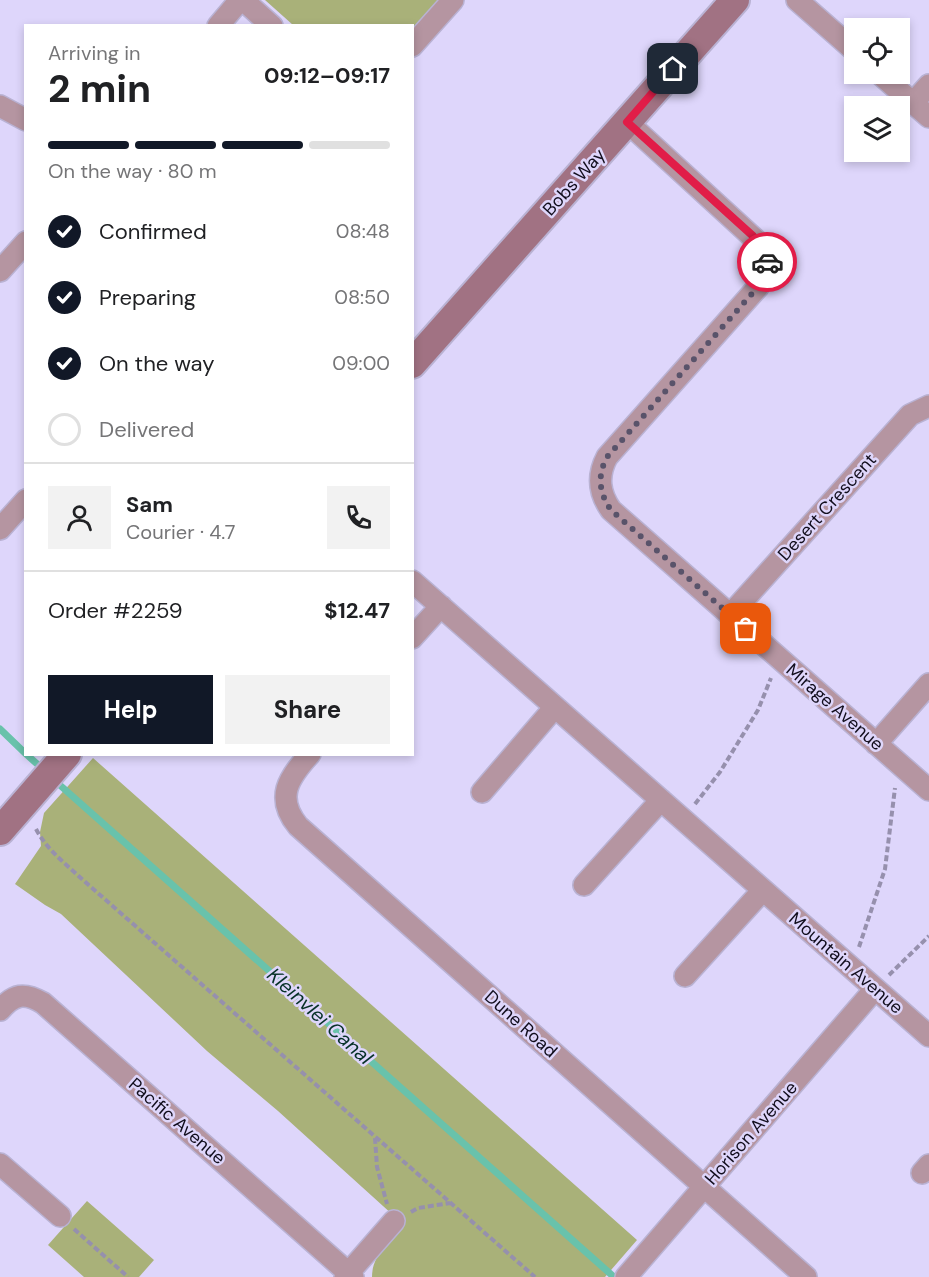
<!DOCTYPE html>
<html lang="en">
<head>
<meta charset="utf-8">
<style>
	body { margin:0; font-family:"DM Sans",sans-serif; background:#f2f2f2; color:#202124; height:100vh; display:flex; flex-direction:column; font-size:22px; white-space:nowrap }
	* { box-sizing:border-box; margin:0 }
	p { font-size:20px; color:#757577 }
	.icon { flex:none; width:33px; height:33px; fill:none; stroke:currentColor; stroke-width:2; stroke-linecap:round; stroke-linejoin:round }
	.map { position:relative; flex:1; overflow:hidden }
	.side { position:absolute; left:24px; top:24px; width:390px; height:732px; display:flex; flex-direction:column; background:#fff; border-radius:0px; box-shadow:0 3px 9px #0003 }
	.side>* { flex:none }
	.fabs { position:absolute; left:844px; top:18px; display:grid; gap:12px }
	.fabs a { display:grid; place-items:center; width:66px; height:66px; border-radius:0px; background:#fff; box-shadow:0 3px 9px #0003; font-size:30px }
	.pin { position:absolute; display:grid; place-items:center; width:51px; height:51px; color:#fff; margin:-26px; border-radius:12px; box-shadow:0 3px 9px #0006 }
	.courier { position:absolute; display:grid; place-items:center; width:60px; height:60px; margin:-30px; border:4px solid #e11d48; border-radius:50%; background:#fff; color:#222; box-shadow:0 2px 8px #0007 }
	.overview em { font-style:normal; font-weight:700 }
	.overview div { display:flex; flex-direction:column-reverse }
	.overview { display:flex; align-items:center; justify-content:space-between; height:102px; padding:0 24px }
	h1 { font-size:39px; font-weight:700; line-height:45px }
	.bar { display:grid; grid-template-columns:repeat(4,1fr); gap:9px 6px; align-content:center; height:72px; padding:0 24px }
	.bar i { height:8px; border-radius:4px; background:#e0e0e0 }
	.bar .on { background:#111827 }
	.bar p { grid-column:span 4 }
	.line { display:flex; align-items:center; gap:15px; padding:0 24px; border-top:2px solid #e0e0e0 }
	.line div { flex:1 }
	.round { display:grid; place-items:center; flex:none; width:63px; height:63px; border-radius:0px; background:#f2f2f2 }
	ol { padding:0 24px; list-style:none }
	li { display:flex; align-items:center; gap:18px; height:66px }
	li p { margin-inline-start:auto }
	li .icon { padding:6px; border-radius:50%; background:#111827; color:#fff; stroke-width:4 }
	li:last-child { color:#757577 }
	li i { width:33px; height:33px; border:3px solid #e0e0e0; border-radius:50% }
	.primary-button { display:flex; gap:12px; margin-top:auto; padding:12px 24px }
	.primary-button a { flex:1; height:69px; border-radius:0px; background:#111827; color:#fff; font-size:24px; font-weight:700; line-height:69px; text-align:center }
	.primary-button a+a { background:#f2f2f2; color:#202124 }
	.map>svg:first-child { display:block }
	.green { fill:#a9b179 }
	.lines { fill:none; stroke-linecap:round; stroke-linejoin:round }
	.stream { stroke:#69c2ab; stroke-width:7 }
	.street-casing { stroke:#b9b2d3; stroke-width:24 }
	.secondary-casing { stroke:#b9b2d3; stroke-width:32 }
	.path { stroke:#9690ad; stroke-width:4; stroke-dasharray:6 3; stroke-linecap:butt }
	.street { stroke:#b595a1; stroke-width:21 }
	.secondary { stroke:#a17283; stroke-width:28 }
	.done { stroke:#59536a; stroke-width:6; stroke-dasharray:0 10.8 }
	.route { stroke:#e11d48; stroke-width:8 }
	.labels { text-anchor:middle; dominant-baseline:central; stroke-width:5; stroke-linejoin:round; paint-order:stroke }
	.street-label { font-size:18px; fill:#110d1c; stroke:#ded6fb }
	.water-label { font-size:20px; font-style:italic; fill:#063128; stroke:#ded6fb }
</style>
</head>
<body>
<div class="map">
<svg width="929" height="1277" viewBox="0 0 929 1277">
	<rect width="100%" height="100%" fill="#ded6fb"/>
	<path class="green" d="M 265,0 L 438,0 L 413,28 L 412,26 L 293,25 Z
		M 93,758 L 637,1240 L 605,1277 L 372,1277 C 372,1254 391,1241 404,1225 L 278,1111 L 207,1051 L 61,914 L 45,905 L 15,884 L 41,846 L 40,832 L 44,813 Z
		M 87,1201 L 154,1260 L 139,1277 L 84,1277 L 48,1245 Z"/>
	<g class="lines">
		<path class="stream" d="M 0,729 L 26,754
			M 26,754 L 45,771
			M 53,779 L 614,1277"/>
		<defs>
			<path id="street" d="M 243,0 L 272,26
				M 797,0 L 855,51
				M 218,26 L 240,0
				M 412,46 L 453,0
				M 880,74 L 929,117
				M 913,103 L 929,85
				M 0,106 L 26,120
				M 627,122 L 759,243 C 769,258 768,272 758,287 L 607,457 C 597,476 599,493 611,510 L 929,790
				M 0,271 L 26,242
				M 0,529 L 26,500
				M 412,581 L 929,1036
				M 730,615 L 910,415 L 929,406
				M 412,638 L 441,606
				M 876,744 L 929,684
				M 310,754 C 288,778 275,798 298,826 L 806,1277
				M 482,792 L 555,707
				M 584,885 L 661,800
				M 685,976 L 763,890
				M 0,1010 C 14,994 24,992 43,1003 L 353,1277
				M 0,1164 L 60,1216
				M 922,1173 L 929,1165
				M 345,1277 L 394,1221
				M 626,1277 L 875,989"/>
			<path id="secondary" d="M 412,364 L 735,0
				M 0,831 L 67,754"/>
		</defs>
		<use href="#street" class="street-casing"/>
		<use href="#secondary" class="secondary-casing"/>
		<path class="path" d="M 695,804 L 720,772 L 758,710 L 771,678
			M 36,829 C 47,850 66,864 83,880 L 535,1277
			M 859,947 L 885,869 L 895,788
			M 889,975 L 929,936
			M 375,1138 L 377,1167 L 387,1204
			M 411,1212 L 418,1208 L 450,1203
			M 74,1229 L 128,1277"/>
		<use href="#street" class="street"/>
		<use href="#secondary" class="secondary"/>
	</g>
	<g class="lines">
		<path class="done" d="M 746,629 L 611,510 C 599,493 597,476 607,457 L 758,287 L 764,279 L 767,262"/>
		<path class="route" d="M 673,69 L 627,122 L 753,236 L 764,251 L 767,262"/>
	</g>
	<g class="labels">
		<g class="street-label">
			<text transform="translate(574 182) rotate(-48)">Bobs Way</text>
			<text transform="translate(827 507) rotate(-48)">Desert Crescent</text>
			<text transform="translate(835 707) rotate(41)">Mirage Avenue</text>
			<text transform="translate(846 963) rotate(41)">Mountain Avenue</text>
			<text transform="translate(521 1024) rotate(42)">Dune Road</text>
			<text transform="translate(177 1121) rotate(41)">Pacific Avenue</text>
			<text transform="translate(751 1133) rotate(-49)">Horison Avenue</text>
		</g>
		<g class="water-label">
			<text transform="translate(320 1016) rotate(42)">Kleinvlei Canal</text>
		</g>
	</g>
</svg>
<div class="fabs">
<a><svg class="icon" aria-label="locate" viewBox="0 0 24 24"><circle cx="12" cy="12" r="6"/><path d="M12 2v4M12 18v4M2 12h4M18 12h4"/></svg></a>
<a><svg class="icon" aria-label="layers" viewBox="0 0 24 24"><path d="M12 4l9 5-9 5-9-5zM3 14l9 5 9-5"/></svg></a>
</div>
<div class="pin" style="left:746px;top:629px;background:#ea580c"><svg class="icon" aria-label="bag" viewBox="0 0 24 24"><path d="M5 8h14l-1 12H6zM9 8a3 3 0 0 1 6 0"/></svg></div>
<div class="pin" style="left:673px;top:69px;background:#1f2937"><svg class="icon" aria-label="home" viewBox="0 0 24 24"><path d="M3 11l9-7 9 7M6 9v11h12V9"/></svg></div>
<div class="courier" style="left:767px;top:262px"><svg class="icon" aria-label="car" viewBox="0 0 24 24"><path d="M5 17H2v-5l4-1 3-4h7l3 4 3 1v5h-3M9 17h6M6 11h13"/><circle cx="7" cy="17" r="2"/><circle cx="17" cy="17" r="2"/></svg></div>
<section class="side">
<div class="overview"><div><h1>2 min</h1><p>Arriving in</p></div><em>09:12–09:17</em></div>
<div class="bar"><i class="on"></i><i class="on"></i><i class="on"></i><i></i><p>On the way · 80 m</p></div>
<ol>
<li><svg class="icon" aria-label="check" viewBox="0 0 24 24"><path d="M5 12l5 5 9-10"/></svg>Confirmed<p>08:48</p></li>
<li><svg class="icon" aria-label="check" viewBox="0 0 24 24"><path d="M5 12l5 5 9-10"/></svg>Preparing<p>08:50</p></li>
<li><svg class="icon" aria-label="check" viewBox="0 0 24 24"><path d="M5 12l5 5 9-10"/></svg>On the way<p>09:00</p></li>
<li><i></i>Delivered</li>
</ol>
<div class="line" style="height:108px"><a class="round"><svg class="icon" aria-label="person" viewBox="0 0 24 24"><circle cx="12" cy="8" r="4"/><path d="M4 21q1-7 8-7t8 7"/></svg></a><div><b>Sam</b><p>Courier · 4.7</p></div><a class="round"><svg class="icon" aria-label="phone" viewBox="0 0 24 24"><path d="M5 4h4l2 5-3 2q2 4 5 5l2-3 5 2v4C11 20 4 13 5 4z"/></svg></a></div>
<div class="line" style="height:78px"><div>Order #2259</div><b>$12.47</b></div>
<div class="primary-button"><a>Help</a><a>Share</a></div>
</section>
</div>
</body>
</html>
